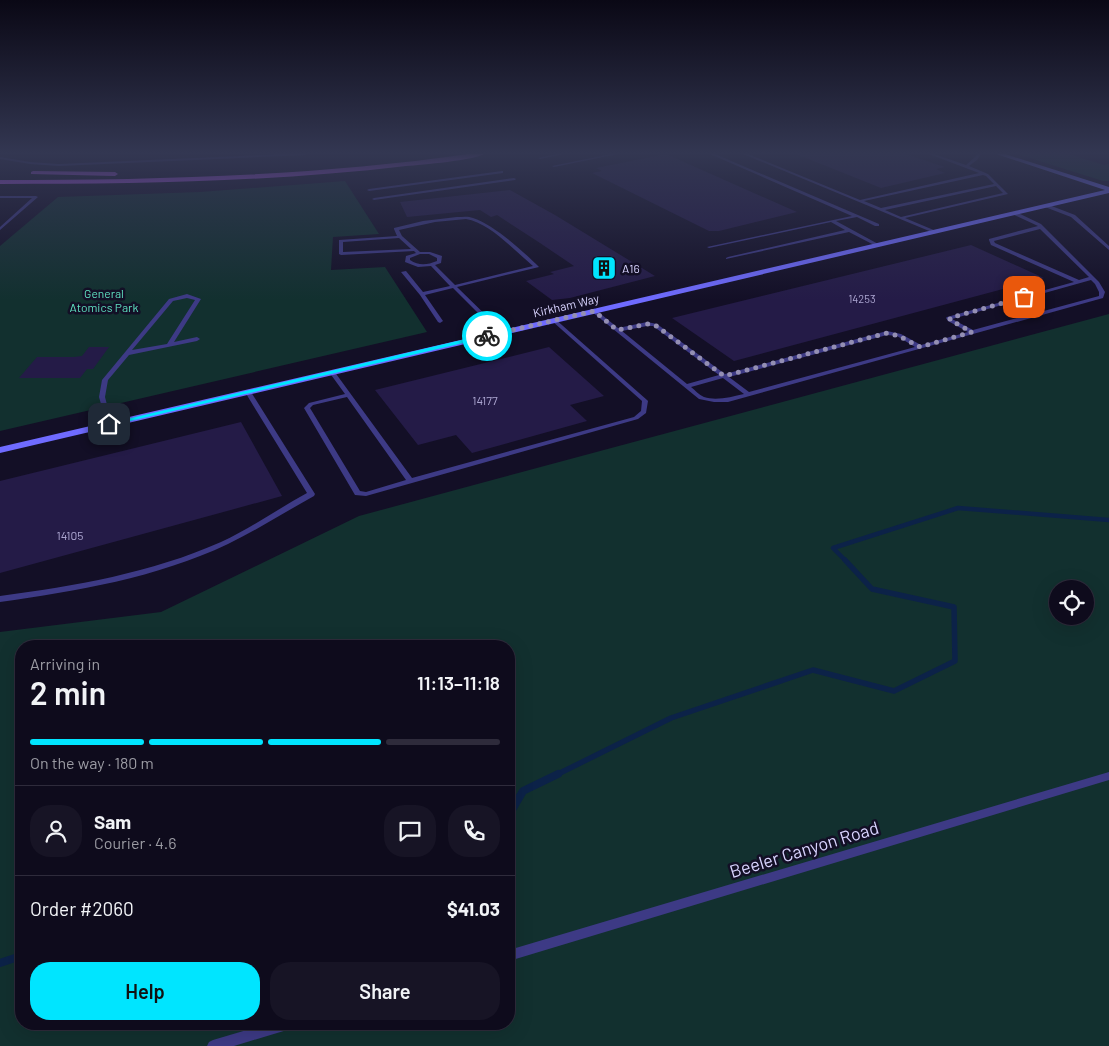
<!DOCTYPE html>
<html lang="en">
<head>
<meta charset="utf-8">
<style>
	body { margin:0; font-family:Barlow,sans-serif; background:#171425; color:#f1f3f6; height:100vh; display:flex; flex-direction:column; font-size:19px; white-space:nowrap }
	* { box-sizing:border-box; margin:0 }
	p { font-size:16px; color:#9b9ba3 }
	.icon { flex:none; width:28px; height:28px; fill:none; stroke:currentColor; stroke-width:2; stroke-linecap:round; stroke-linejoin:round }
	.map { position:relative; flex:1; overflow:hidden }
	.details { position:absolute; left:15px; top:640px; width:500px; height:390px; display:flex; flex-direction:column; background:#0e0b1c; border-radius:20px; box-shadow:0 5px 20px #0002,0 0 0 1px #2e2b3b }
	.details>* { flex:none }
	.controls { position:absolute; left:1049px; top:580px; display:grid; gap:10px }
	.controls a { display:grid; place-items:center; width:45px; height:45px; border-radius:50%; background:#0e0b1c; box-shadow:0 5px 20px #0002,0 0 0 1px #2e2b3b; font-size:25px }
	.pin { position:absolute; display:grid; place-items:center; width:42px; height:42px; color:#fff; margin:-21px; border-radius:10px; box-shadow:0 2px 8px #0006 }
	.courier { position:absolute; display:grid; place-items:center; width:50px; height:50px; margin:-25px; border:4px solid #00e5ff; border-radius:50%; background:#fff; color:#222; box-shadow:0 1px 6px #0007 }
	.headline em { font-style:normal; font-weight:600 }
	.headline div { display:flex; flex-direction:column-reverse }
	.headline { display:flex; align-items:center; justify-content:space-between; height:85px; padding:0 15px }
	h1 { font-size:32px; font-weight:600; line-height:38px }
	.bar { display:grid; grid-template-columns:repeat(4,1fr); gap:8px 5px; align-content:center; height:60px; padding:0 15px }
	.bar i { height:6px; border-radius:4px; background:#2e2b3b }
	.bar .current { background:#00e5ff }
	.bar p { grid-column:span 4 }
	.line { display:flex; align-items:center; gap:12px; padding:0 15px; border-top:1px solid #2e2b3b }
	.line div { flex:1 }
	.round { display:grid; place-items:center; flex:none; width:52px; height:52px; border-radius:20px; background:#171425 }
	.cta { display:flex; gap:10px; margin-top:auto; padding:10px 15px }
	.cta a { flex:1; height:58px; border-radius:20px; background:#00e5ff; color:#111; font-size:20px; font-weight:600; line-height:58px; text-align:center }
	.cta a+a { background:#171425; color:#f1f3f6 }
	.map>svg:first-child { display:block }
	.green { fill:#12302f; fill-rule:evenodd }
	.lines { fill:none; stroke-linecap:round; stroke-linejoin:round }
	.stream-far2 { stroke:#0c2248; stroke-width:4.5 }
	.stream-far1 { stroke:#0c2248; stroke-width:5.5 }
	.stream { stroke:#0c2248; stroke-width:8 }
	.building { fill:#241b47 }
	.service { fill:#3d3a85; fill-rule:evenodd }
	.secondary { fill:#6f6bff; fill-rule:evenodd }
	.primary { fill:#c25bff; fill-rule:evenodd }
	.route { fill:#00e5ff }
	.done { stroke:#948fb3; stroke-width:5; stroke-dasharray:0 9 }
	.labels { text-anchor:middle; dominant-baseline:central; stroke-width:5; stroke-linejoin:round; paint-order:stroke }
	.far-number-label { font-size:11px; fill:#aca6d1 }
	.far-poi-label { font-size:12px; fill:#d9d4ff; stroke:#130f26; text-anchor:start }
	.far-park-label { font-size:12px; fill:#5fe0c0; stroke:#130f26 }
	.far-street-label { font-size:12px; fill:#d9d4ff; stroke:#130f26 }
	.number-label { font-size:12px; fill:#aca6d1 }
	.near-street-label { font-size:18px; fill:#d9d4ff; stroke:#130f26 }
</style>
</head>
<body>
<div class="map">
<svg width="1109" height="1046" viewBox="0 0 1109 1046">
	<rect width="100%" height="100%" fill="#130f26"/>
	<path class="green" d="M 1017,154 L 1069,154 L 1104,165 L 1109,164 L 1109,181 L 1103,181 Z
		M 345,181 L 379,234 L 333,237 L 331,270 L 385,267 L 427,332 L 0,431 L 0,246 L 58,197 L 200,192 Z
		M 1109,314 L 1109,1046 L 0,1046 L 0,632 L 161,612 L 359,516 ZM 1058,589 L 1085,589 L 1085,616 L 1058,616 ZM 21,646 L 509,646 L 509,1024 L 21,1024 Z"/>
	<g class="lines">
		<path class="stream-far2" d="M 846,561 L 833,548 L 958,508 L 1109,520"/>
		<path class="stream-far1" d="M 556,775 L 671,718 L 813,670 L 894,691 L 955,661 L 954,607 L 872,589 L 845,560"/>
		<path class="stream" d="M 509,815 L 523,791 L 558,774
			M 0,963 L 21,956"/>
	</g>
	<path class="building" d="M 666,154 L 797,212 L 719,231 L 709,231 L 592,173 L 602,171 L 596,168 Z
		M 796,154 L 905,154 L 945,167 L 936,169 L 945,173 L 881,188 Z
		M 510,190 L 555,215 L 655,276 L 570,298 L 552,300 L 526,281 L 554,274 L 550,272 L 574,266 L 540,243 L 497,215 L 491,217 L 480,210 L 407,217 L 400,202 Z
		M 971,245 L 1044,278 L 734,361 L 672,318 Z
		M 89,347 L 109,347 L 93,369 L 87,369 L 80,378 L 19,378 L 37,357 L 74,357 L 82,356 Z
		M 549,347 L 604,396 L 570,405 L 587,421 L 472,453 L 456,435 L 418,445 L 375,390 Z
		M 241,422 L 282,496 L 0,573 L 0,481 Z"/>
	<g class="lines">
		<path class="service" d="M 284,154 L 307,154 L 305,155 L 59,166 L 30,164 L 0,159 L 0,157 L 30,162 L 59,164 Z
			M 557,154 L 564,154 L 540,159 L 538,158 Z
			M 611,154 L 618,154 L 554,167 L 552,166 Z
			M 710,154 L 715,154 L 879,224 L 879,226 L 875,226 L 857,217 L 836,221 L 880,245 L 876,246 L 849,232 L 726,259 L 726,258 L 728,257 L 845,230 L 831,222 L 709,248 L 707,247 L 852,216 Z
			M 743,154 L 748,154 L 860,200 L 979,173 L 929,154 L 934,154 L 966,165 L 974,158 L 977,154 L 981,154 L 977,160 L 969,166 L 988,174 L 1008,194 L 905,218 L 936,231 L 936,233 L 934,233 ZM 983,175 L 986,176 L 994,184 L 881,208 L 864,201 ZM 996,186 L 1003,193 L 901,217 L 885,210 Z
			M 502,171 L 503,171 L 503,173 L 369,191 L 367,190 L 369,189 Z
			M 514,178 L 516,179 L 515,180 L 374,200 L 372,199 L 374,198 Z
			M 0,196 L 36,196 L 38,197 L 0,230 L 0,227 L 32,198 L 0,198 Z
			M 1045,205 L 1049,205 L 1075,215 L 1109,246 L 1109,250 L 1071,217 L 1045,207 Z
			M 1012,212 L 1016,212 L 1041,224 L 1099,282 L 1105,292 L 1103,298 L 728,402 L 714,402 L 699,399 L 591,311 L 596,310 L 618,328 L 647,322 L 657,324 L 725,374 L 887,331 L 901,334 L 921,345 L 968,332 L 948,321 L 946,318 L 947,317 L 1074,282 L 991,245 L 989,240 L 989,239 L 1038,226 L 1012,214 ZM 1040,229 L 1089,277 L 1079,280 L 995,243 L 994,241 ZM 1091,280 L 1095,284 L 1099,292 L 1099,296 L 973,330 L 952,319 ZM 647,326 L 653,326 L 719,375 L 687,384 L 622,331 ZM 887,335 L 897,336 L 915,347 L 749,392 L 729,377 ZM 723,378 L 744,394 C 731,397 716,401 704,397 C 699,395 695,390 691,387 Z
			M 457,217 C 463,217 468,216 473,218 C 493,224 524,252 539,267 L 457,287 L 503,332 L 503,334 L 499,334 L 453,288 L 425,295 L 443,321 L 440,323 L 438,322 L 420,295 L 401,272 L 406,271 L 423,292 L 450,286 L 431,266 L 418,267 L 405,262 L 406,256 L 416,253 L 414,251 L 341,255 L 339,254 L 339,240 L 397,236 L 394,229 L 394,228 L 423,221 ZM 466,219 C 490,223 515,251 533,266 L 455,285 L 435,265 L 441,263 L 442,256 L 430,252 L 420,252 L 402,236 L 399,230 L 435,222 ZM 399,238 L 411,249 L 343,252 L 343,242 ZM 420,254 L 429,254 L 437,258 L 437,261 C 427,265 419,266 410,260 L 410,258 Z
			M 187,294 L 201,299 L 174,342 L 197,337 L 200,339 L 197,341 L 129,355 L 108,380 L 105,397 L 112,424 L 111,425 L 107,425 L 99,397 L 102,380 L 169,299 ZM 187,298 L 195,300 L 167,344 L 132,350 L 173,301 Z
			M 554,318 L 647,400 L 648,401 L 646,413 L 638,419 L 366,496 L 355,495 L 304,408 L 309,403 L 345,394 L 329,372 L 332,370 L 334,371 L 412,478 L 634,417 L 641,411 L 642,401 L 552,321 L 551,320 ZM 347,397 L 406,480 L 366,492 L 360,491 L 310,408 L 313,405 Z
			M 248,390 L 251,392 L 315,494 L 314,496 C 285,512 257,530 228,544 C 156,578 77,591 0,602 L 0,596 C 75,586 151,573 221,542 C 251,528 278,509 307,493 L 245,392 Z
			M 1109,772 L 1109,780 L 509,961 L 509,950 Z
			M 267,1024 L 293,1024 L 291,1028 L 287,1030 L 234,1046 L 207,1046 L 209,1042 L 213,1040 Z"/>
		<path class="secondary" d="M 996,154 L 1005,154 L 1109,187 L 1109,193 L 0,453 L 0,447 L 1105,190 Z"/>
		<path class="primary" d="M 469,154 L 484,154 C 475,160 421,165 406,166 C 271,182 136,184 0,184 L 0,180 C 157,180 314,176 469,154 Z
			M 33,171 L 115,172 L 118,174 L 115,176 L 31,174 L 31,172 Z"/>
	</g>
	<linearGradient id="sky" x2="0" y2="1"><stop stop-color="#0a0815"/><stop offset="0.51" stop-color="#333752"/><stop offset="1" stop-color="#333752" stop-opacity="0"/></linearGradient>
	<rect width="1109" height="300" fill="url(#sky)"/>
	<path class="route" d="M 487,334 L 489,337 L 109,426 L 106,424 Z"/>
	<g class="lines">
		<path class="done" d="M 487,336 L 594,311 L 617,330 L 647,324 L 655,325 L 724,376 L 887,333 L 899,336 L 920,347 L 972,332 L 950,320 L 950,318 L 1024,297"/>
	</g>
	<defs>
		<symbol id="building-square" viewBox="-11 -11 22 22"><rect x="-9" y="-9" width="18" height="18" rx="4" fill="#00e5ff" stroke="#130f26"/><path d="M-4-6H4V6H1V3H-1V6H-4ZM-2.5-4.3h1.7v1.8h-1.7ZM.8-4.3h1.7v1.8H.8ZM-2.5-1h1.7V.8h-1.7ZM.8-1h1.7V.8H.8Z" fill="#111"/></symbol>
	</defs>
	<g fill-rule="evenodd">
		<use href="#building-square" x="590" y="254" width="28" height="28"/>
	</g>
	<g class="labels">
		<g class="far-number-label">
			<text x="862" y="298">14253</text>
		</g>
		<g class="far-poi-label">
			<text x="622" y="268">A16</text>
		</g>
		<g class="far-park-label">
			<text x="104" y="293">General<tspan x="104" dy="14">Atomics Park</tspan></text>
		</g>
		<g class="far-street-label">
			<text transform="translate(566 305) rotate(-13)">Kirkham Way</text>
		</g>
		<g class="number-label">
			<text x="485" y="400">14177</text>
			<text x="70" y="535">14105</text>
		</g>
		<g class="near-street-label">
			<text transform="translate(804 849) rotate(-17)">Beeler Canyon Road</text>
		</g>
	</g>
</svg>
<div class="controls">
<a><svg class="icon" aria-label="locate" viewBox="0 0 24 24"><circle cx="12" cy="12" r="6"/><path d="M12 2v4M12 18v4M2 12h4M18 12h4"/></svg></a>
</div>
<div class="pin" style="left:1024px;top:297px;background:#ea580c"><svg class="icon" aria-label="bag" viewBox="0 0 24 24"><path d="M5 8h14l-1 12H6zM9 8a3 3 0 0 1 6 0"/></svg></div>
<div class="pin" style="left:109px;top:424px;background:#1f2937"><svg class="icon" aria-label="home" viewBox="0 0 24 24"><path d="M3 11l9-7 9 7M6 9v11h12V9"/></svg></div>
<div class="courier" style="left:487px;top:336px"><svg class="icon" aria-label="bike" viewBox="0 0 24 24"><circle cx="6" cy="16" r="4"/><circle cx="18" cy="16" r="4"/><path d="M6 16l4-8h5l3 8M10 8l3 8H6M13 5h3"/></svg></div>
<section class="details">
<div class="headline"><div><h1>2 min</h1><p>Arriving in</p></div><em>11:13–11:18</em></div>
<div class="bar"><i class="current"></i><i class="current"></i><i class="current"></i><i></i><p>On the way · 180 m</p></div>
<div class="line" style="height:90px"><a class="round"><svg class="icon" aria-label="person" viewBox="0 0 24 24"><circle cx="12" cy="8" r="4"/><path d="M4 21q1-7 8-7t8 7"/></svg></a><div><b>Sam</b><p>Courier · 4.6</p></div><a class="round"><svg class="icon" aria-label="chat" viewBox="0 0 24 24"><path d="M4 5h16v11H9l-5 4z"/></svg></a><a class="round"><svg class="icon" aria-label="phone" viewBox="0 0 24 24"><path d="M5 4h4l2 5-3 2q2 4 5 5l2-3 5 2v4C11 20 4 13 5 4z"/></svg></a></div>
<div class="line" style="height:65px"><div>Order #2060</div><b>$41.03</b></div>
<div class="cta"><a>Help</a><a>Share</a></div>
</section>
</div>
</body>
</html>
